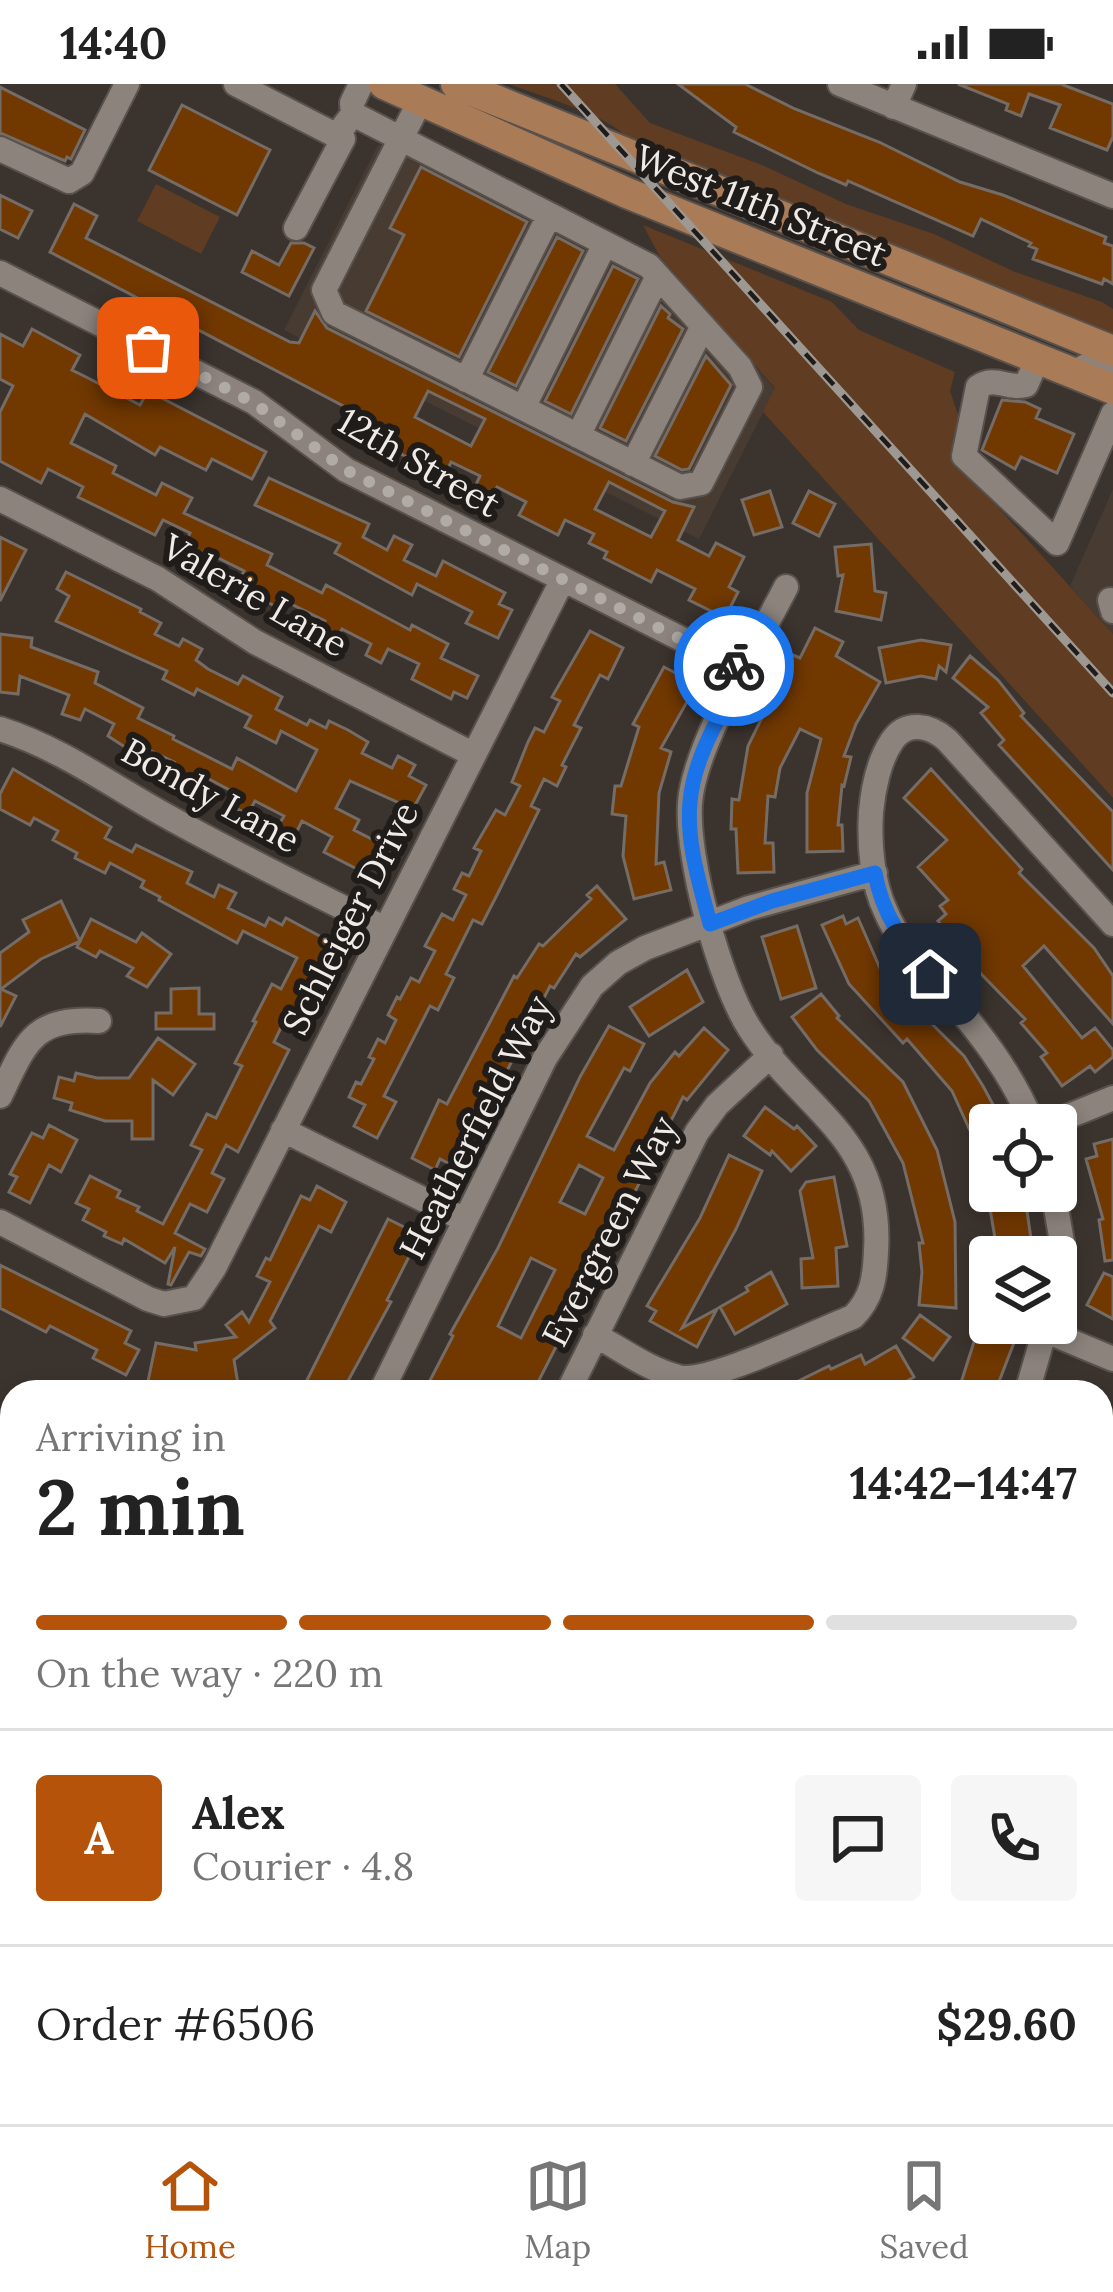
<!DOCTYPE html>
<html lang="en">
<head>
<meta charset="utf-8">
<style>
	body { margin:0; font-family:Lora,serif; background:#f6f6f6; color:#222; height:100vh; display:flex; flex-direction:column; font-size:45px; white-space:nowrap }
	* { box-sizing:border-box; margin:0 }
	p { font-size:39px; color:#767676 }
	.icon { flex:none; width:66px; height:66px; fill:none; stroke:currentColor; stroke-width:2; stroke-linecap:round; stroke-linejoin:round }
	.map { position:relative; flex:1; overflow:hidden }
	.drawer { position:absolute; left:0px; top:1296px; width:1113px; height:744px; display:flex; flex-direction:column; background:#fff; border-radius:36px 36px 0 0; box-shadow:0 6px 18px #0003 }
	.drawer>* { flex:none }
	.controls { position:absolute; left:969px; top:1020px; display:grid; gap:24px }
	.controls a { display:grid; place-items:center; width:108px; height:108px; border-radius:12px; background:#fff; box-shadow:0 6px 18px #0003; font-size:60px }
	.pin { position:absolute; display:grid; place-items:center; width:102px; height:102px; color:#fff; margin:-51px; border-radius:24px; box-shadow:0 6px 18px #0006 }
	.courier { position:absolute; display:grid; place-items:center; width:120px; height:120px; margin:-60px; border:9px solid #1a73e8; border-radius:50%; background:#fff; color:#222; box-shadow:0 3px 15px #0007 }
	.overview em { font-style:normal; font-weight:800 }
	.overview div { display:flex; flex-direction:column-reverse }
	.overview { display:flex; align-items:center; justify-content:space-between; height:204px; padding:0 36px }
	h1 { font-size:78px; font-weight:800; line-height:90px }
	.bar { display:grid; grid-template-columns:repeat(4,1fr); gap:18px 12px; align-content:center; height:144px; padding:0 36px }
	.bar i { height:15px; border-radius:9px; background:#e0e0e0 }
	.bar .active { background:#b45309 }
	.bar p { grid-column:span 4 }
	.line { display:flex; align-items:center; gap:30px; padding:0 36px; border-top:3px solid #e0e0e0 }
	.line div { flex:1 }
	.round { display:grid; place-items:center; flex:none; width:126px; height:126px; border-radius:12px; background:#f6f6f6 }
	.status { display:flex; justify-content:space-between; align-items:center; height:84px; padding:0 60px; background:#fff; direction:ltr }
	.status svg { height:33px; fill:currentColor }
	.tabs { display:flex; justify-content:space-around; align-items:center; height:168px; border-top:3px solid #e0e0e0; background:#fff; font-size:33px; color:#767676 }
	.tabs a { display:grid; justify-items:center; gap:6px }
	.tabs .active { color:#b45309 }
	.map>svg:first-child { display:block }
	.built { fill:#483b32 }
	.green { fill:#5f3c22 }
	.building { fill:#713800; stroke:#756c66; stroke-width:3; fill-rule:evenodd }
	.lines { fill:none; stroke-linecap:round; stroke-linejoin:round }
	.minor-casing { stroke:#58514c; stroke-width:28 }
	.major-casing { stroke:#58514c; stroke-width:34 }
	.minor { stroke:#8c837d; stroke-width:24 }
	.major { stroke:#aa7b57; stroke-width:30 }
	.rail-casing { stroke:#9e9893; stroke-width:9 }
	.rail { stroke:#1f1c1a; stroke-width:4.5; stroke-dasharray:14; stroke-linecap:butt }
	.done { stroke:#b1aba6; stroke-width:12; stroke-dasharray:0 21.6 }
	.route { stroke:#1a73e8; stroke-width:15 }
	.labels { text-anchor:middle; dominant-baseline:central; stroke-width:12; stroke-linejoin:round; paint-order:stroke }
	.street-label { font-size:36px; fill:#f0ebe7; stroke:#1f1c1a }
</style>
</head>
<body>
<div class="status"><b>14:40</b><svg viewBox="0 0 49 12"><path d="M0 12V9h3v3zM5 12V6h3v6zM10 12V3h3v9zM15 12V0h3v12zM26 1h20v11H26zM47 4h2v5h-2z"/></svg></div>
<div class="map">
<svg width="1113" height="2040" viewBox="0 0 1113 2040">
	<rect width="100%" height="100%" fill="#3b332e"/>
	<path class="built" d="M 423,56 L 660,173 L 775,305 L 699,455 L 284,246 L 378,61 Z
		M 1113,405 L 1113,550 L 1070,502 Z"/>
	<path class="green" d="M 509,0 L 615,0 L 650,39 L 762,81 L 846,120 L 934,150 L 1015,188 L 1102,218 L 1113,225 L 1113,251 L 629,55 C 606,30 542,13 509,0 Z
		M 156,100 L 220,133 L 201,170 L 137,137 Z
		M 643,141 L 832,218 L 859,246 L 955,288 L 950,307 L 963,345 L 958,379 L 1113,550 L 1113,714 L 763,328 L 775,304 L 660,173 Z
		M 1101,1509 C 1113,1549 1113,1646 1101,1686 Z"/>
	<path class="building" d="M 678,0 L 745,0 L 795,25 L 879,58 L 960,98 L 1003,111 L 1106,153 L 1104,159 L 1113,162 L 1113,200 L 1104,195 L 1102,200 L 1033,175 L 1037,165 L 1029,162 L 1031,159 L 981,135 L 973,152 L 848,97 L 846,101 L 818,89 L 734,48 L 736,43 Z
		M 958,0 L 1061,0 L 1113,20 L 1113,53 L 1107,66 L 1050,44 L 1060,21 L 1029,10 L 1021,32 L 1006,26 L 1008,20 Z
		M 0,3 L 85,46 L 71,75 L 67,73 L 65,77 L 0,49 Z
		M 182,21 L 270,66 L 237,131 L 149,86 Z
		M 421,83 L 527,138 L 459,273 L 366,227 L 404,151 L 390,144 Z
		M 0,111 L 32,127 L 18,154 L 0,145 Z
		M 74,120 L 97,132 L 86,154 L 290,258 L 299,259 L 315,227 L 327,244 L 673,418 L 694,423 L 678,456 L 709,472 L 716,459 L 744,473 L 729,503 L 738,508 L 725,534 L 689,516 L 695,505 L 657,486 L 651,498 L 604,474 L 607,468 L 589,459 L 594,450 L 565,436 L 558,451 L 519,431 L 526,418 L 497,403 L 490,416 L 473,407 L 480,392 L 451,378 L 445,391 L 380,360 L 385,349 L 366,339 L 368,335 L 50,168 ZM 428,307 L 485,335 L 471,362 L 415,333 ZM 609,398 L 665,427 L 651,453 L 595,425 Z
		M 557,153 L 583,167 L 516,302 L 488,288 Z
		M 291,159 L 304,159 L 314,164 L 289,212 L 242,188 L 252,167 L 279,181 Z
		M 613,182 L 638,195 L 571,330 L 545,317 Z
		M 661,222 L 670,230 L 668,234 L 683,245 L 626,357 L 600,344 Z
		M 32,245 L 80,271 L 72,286 L 86,293 L 140,321 L 148,307 L 266,368 L 252,395 L 212,375 L 206,386 L 160,363 L 155,371 L 85,330 L 71,359 L 116,382 L 113,389 L 156,411 L 162,399 L 192,414 L 184,429 L 272,470 L 267,481 L 322,509 L 326,501 L 410,546 L 412,541 L 448,560 L 441,574 L 478,592 L 467,614 L 454,608 L 451,615 L 412,595 L 419,580 L 388,565 L 381,579 L 366,571 L 371,560 L 342,545 L 336,557 L 319,548 L 325,537 L 279,514 L 275,522 L 257,513 L 259,509 L 238,498 L 244,487 L 204,467 L 200,474 L 182,465 L 190,449 L 163,436 L 155,451 L 78,413 L 83,403 L 48,385 L 41,399 L 0,377 L 0,328 L 13,302 L 0,295 L 0,250 L 23,262 Z
		M 706,272 L 731,301 L 689,385 L 682,386 L 655,372 Z
		M 1002,316 L 1025,318 L 1040,325 L 1036,334 L 1074,350 L 1057,389 L 1021,373 L 1015,385 L 982,366 Z
		M 269,394 L 369,440 L 363,453 L 387,466 L 394,452 L 412,461 L 404,476 L 436,492 L 443,477 L 505,509 L 499,520 L 512,526 L 498,554 L 466,539 L 472,528 L 417,500 L 412,511 L 335,469 L 340,460 L 255,421 Z
		M 770,407 L 782,443 L 754,451 L 742,416 Z
		M 809,407 L 835,420 L 819,452 L 793,439 Z
		M 0,453 L 26,466 L 0,517 Z
		M 871,460 L 875,507 L 886,509 L 881,536 L 836,527 L 843,491 L 838,492 L 835,463 Z
		M 66,488 L 141,525 L 140,528 L 161,539 L 155,550 L 179,562 L 183,555 L 202,565 L 196,576 L 208,585 L 238,600 L 243,592 L 282,613 L 276,625 L 307,641 L 310,636 L 326,644 L 329,637 L 348,646 L 368,658 L 362,669 L 392,684 L 398,672 L 415,681 L 409,692 L 426,701 L 413,725 L 350,697 L 336,724 L 359,736 L 354,746 L 391,765 L 379,788 L 365,780 L 361,787 L 324,768 L 332,753 L 302,737 L 294,753 L 277,744 L 284,732 L 255,717 L 248,730 L 231,722 L 237,710 L 207,694 L 205,698 L 190,690 L 186,698 L 168,689 L 174,678 L 149,666 L 145,673 L 128,665 L 108,652 L 114,640 L 85,625 L 80,636 L 62,630 L 69,611 L 20,592 L 18,610 L 0,608 L 0,550 L 32,554 L 31,563 L 98,588 L 95,599 L 143,624 L 138,634 L 174,652 L 173,655 L 232,685 L 237,674 L 296,707 L 317,666 L 281,647 L 276,659 L 245,643 L 251,632 L 197,605 L 194,611 L 163,595 L 167,587 L 56,537 L 69,512 L 57,505 Z
		M 815,544 L 843,558 L 836,572 L 880,598 L 856,640 L 844,672 L 851,673 L 844,702 L 842,701 L 838,741 L 842,741 L 843,767 L 807,768 L 807,709 L 821,655 L 800,645 L 780,684 L 775,713 L 768,712 L 765,759 L 773,759 L 774,788 L 738,789 L 736,745 L 731,745 L 732,715 L 739,716 L 748,662 L 793,571 L 800,574 Z
		M 590,547 L 623,564 L 608,595 L 600,591 L 574,641 L 581,644 L 562,681 L 566,683 L 557,702 L 544,695 L 531,722 L 539,726 L 499,807 L 482,840 L 473,836 L 446,890 L 454,894 L 438,926 L 430,922 L 384,1012 L 396,1018 L 377,1054 L 354,1042 L 365,1021 L 349,1013 L 356,998 L 361,1000 L 374,975 L 369,973 L 378,955 L 385,959 L 396,936 L 388,931 L 397,913 L 400,915 L 411,894 L 419,898 L 435,867 L 425,862 L 442,830 L 453,836 L 466,811 L 454,805 L 462,789 L 469,792 L 481,767 L 474,764 L 496,726 L 505,731 L 520,702 L 512,698 L 528,658 L 535,644 L 544,648 L 560,617 L 552,613 Z
		M 921,556 L 951,561 L 946,588 L 939,582 L 936,595 L 921,592 L 886,599 L 879,564 Z
		M 970,572 L 998,596 L 1024,629 L 1021,632 L 1113,728 L 1113,786 L 999,661 L 1004,656 L 981,629 L 988,623 L 953,594 Z
		M 664,583 L 687,595 L 682,604 L 692,609 L 661,664 L 671,668 L 659,709 L 656,780 L 664,778 L 671,806 L 634,815 L 623,772 L 626,732 L 612,730 L 615,702 L 621,702 L 639,643 L 633,640 Z
		M 13,685 L 111,743 L 105,754 L 132,768 L 136,761 L 192,788 L 187,799 L 214,813 L 219,801 L 236,809 L 228,824 L 265,842 L 269,834 L 282,841 L 286,834 L 329,857 L 322,869 L 340,879 L 327,904 L 321,901 L 303,937 L 288,929 L 274,958 L 289,966 L 238,1068 L 226,1061 L 212,1089 L 224,1095 L 207,1128 L 190,1120 L 175,1149 L 205,1165 L 201,1172 L 189,1168 L 171,1201 L 168,1200 L 175,1163 L 165,1179 L 124,1155 L 122,1160 L 104,1152 L 106,1148 L 83,1136 L 89,1125 L 76,1119 L 90,1092 L 120,1107 L 117,1113 L 139,1123 L 137,1127 L 163,1140 L 202,1066 L 191,1061 L 207,1030 L 216,1034 L 242,982 L 235,979 L 256,938 L 253,937 L 272,900 L 281,905 L 297,874 L 243,847 L 237,859 L 159,816 L 160,813 L 141,803 L 144,797 L 110,779 L 105,789 L 75,774 L 77,769 L 53,756 L 58,747 L 34,734 L 30,741 L 0,725 L 0,710 Z
		M 931,685 L 1022,785 L 1019,789 L 1094,864 L 1113,892 L 1113,940 L 1044,862 L 1023,882 L 1082,954 L 1095,944 L 1113,966 L 1113,973 L 1095,988 L 1090,982 L 1062,1002 L 1041,973 L 1047,969 L 1021,939 L 1025,935 L 953,861 L 956,858 L 938,837 L 946,830 L 940,822 L 948,816 L 918,783 L 947,756 L 904,714 Z
		M 597,802 L 626,835 L 580,873 L 576,870 L 554,904 L 550,902 L 485,1030 L 475,1025 L 450,1080 L 440,1075 L 435,1086 L 412,1074 L 439,1016 L 447,1020 L 514,892 L 517,894 L 539,860 L 543,862 L 591,815 L 587,811 Z
		M 61,817 L 80,857 L 41,875 L 1,905 L 16,912 L 0,943 L 0,869 L 29,848 L 23,836 Z
		M 843,832 L 846,840 L 858,834 L 883,891 L 888,887 L 933,941 L 964,972 L 983,1002 L 1004,1041 L 990,1041 L 990,1091 L 952,1007 L 907,955 L 903,959 L 849,900 L 822,841 Z
		M 91,835 L 136,858 L 142,849 L 171,870 L 147,903 L 127,892 L 133,884 L 100,867 L 96,873 L 77,863 Z
		M 797,842 L 816,904 L 781,915 L 762,853 Z
		M 687,886 L 703,918 L 649,952 L 630,923 Z
		M 199,904 L 199,930 L 214,930 L 214,945 L 156,945 L 156,929 L 171,929 L 171,905 Z
		M 821,910 L 839,932 L 837,934 L 903,998 L 937,1066 L 955,1138 L 956,1224 L 919,1221 L 922,1188 L 919,1159 L 923,1159 L 903,1079 L 869,1017 L 817,966 L 792,933 Z
		M 609,942 L 644,960 L 630,987 L 624,984 L 587,1052 L 614,1066 L 650,999 L 675,968 L 679,972 L 704,944 L 728,966 L 687,1016 L 683,1013 L 533,1308 L 424,1308 L 453,1252 L 450,1250 L 498,1164 L 580,993 ZM 579,1081 L 603,1094 L 585,1130 L 560,1118 ZM 531,1174 L 555,1186 L 521,1254 L 498,1242 Z
		M 158,954 L 195,980 L 173,1011 L 153,996 L 153,1055 L 132,1055 L 132,1037 L 105,1037 L 70,1026 L 72,1019 L 54,1014 L 59,993 L 74,997 L 76,989 L 97,994 L 129,994 Z
		M 765,1023 L 794,1045 L 797,1042 L 816,1062 L 791,1087 L 772,1067 L 770,1071 L 744,1052 Z
		M 49,1041 L 77,1056 L 61,1088 L 49,1081 L 30,1119 L 9,1108 L 17,1093 L 10,1090 L 32,1049 L 43,1054 Z
		M 1113,1055 L 1113,1176 L 1105,1177 L 1099,1136 L 1103,1135 L 1086,1075 L 1097,1072 L 1094,1060 Z
		M 729,1071 L 762,1087 L 736,1145 L 682,1244 L 717,1225 L 697,1263 L 650,1237 L 656,1227 L 647,1222 L 700,1134 Z
		M 834,1093 L 847,1162 L 836,1164 L 838,1202 L 802,1204 L 801,1175 L 813,1174 L 800,1107 L 806,1098 Z
		M 317,1102 L 346,1118 L 331,1148 L 319,1142 L 270,1237 L 275,1244 L 234,1276 L 238,1300 L 179,1308 L 147,1302 L 156,1259 L 196,1266 L 195,1259 L 236,1253 L 226,1241 L 242,1228 L 249,1238 L 270,1198 L 257,1192 L 266,1174 L 270,1176 L 301,1112 L 310,1116 Z
		M 987,1107 L 1024,1107 L 1033,1168 L 998,1172 Z
		M 388,1135 L 420,1151 L 387,1216 L 391,1218 L 342,1308 L 301,1308 Z
		M 0,1181 L 131,1247 L 125,1259 L 139,1266 L 126,1291 L 93,1274 L 97,1266 L 50,1242 L 46,1248 L 0,1224 Z
		M 771,1188 L 787,1220 L 735,1250 L 720,1223 L 748,1207 L 746,1203 Z
		M 1104,1189 L 1113,1193 L 1113,1235 L 1087,1221 Z
		M 920,1231 L 950,1253 L 933,1276 L 903,1254 Z
		M 980,1239 L 1015,1239 L 1010,1255 L 1015,1256 L 995,1308 L 959,1305 Z
		M 896,1262 L 914,1293 L 889,1307 L 884,1299 L 862,1308 L 776,1308 L 829,1282 L 831,1285 L 861,1271 L 865,1280 Z"/>
	<g class="lines">
		<defs>
			<path id="minor" d="M 236,0 L 343,55 L 296,144
				M 840,0 L 1113,112
				M 894,23 L 904,0
				M 353,30 L 352,19 L 361,0
				M 337,51 L 353,30 L 649,182 L 740,283 L 750,303 L 701,399 L 680,403 L 334,229 L 324,206 L 420,17
				M 0,65 L 69,97 L 82,89 L 127,0
				M 0,189 L 254,318 L 346,386 L 743,586
				M 1038,274 L 1026,301 C 1008,306 995,291 978,303 L 964,372 L 1057,459 L 1113,330
				M 1073,289 L 1086,282 L 1113,288
				M 466,296 L 549,132
				M 523,324 L 605,160
				M 578,352 L 658,192
				M 633,380 L 703,242
				M 0,415 L 158,495 L 255,558 L 474,671
				M 1110,516 L 1113,527
				M 0,645 C 60,664 109,700 163,730 C 236,771 311,807 385,845
				M 0,1012 C 26,958 33,933 99,937
				M 1033,1041 C 1011,987 978,947 941,903 C 921,879 898,857 886,828 C 872,799 869,760 871,728 C 873,706 879,676 892,657 C 906,636 930,641 947,656 L 1113,840
				M 1047,1041 L 1113,1014
				M 283,1046 L 465,1136
				M 1053,1107 L 1062,1158 L 1056,1205
				M 0,1138 L 148,1215 L 164,1220 L 194,1214 L 214,1184 L 562,497
				M 1046,1247 L 1113,1275
				M 595,1251 C 621,1265 649,1286 678,1293 C 708,1301 816,1247 853,1233 C 872,1214 875,1194 876,1167 C 883,1053 802,1026 750,945 C 720,899 686,774 690,719 C 694,661 758,558 786,503
				M 381,1308 L 545,974 L 592,902 L 618,879 L 645,864 L 749,824 L 875,789
				M 568,1308 L 697,1048 L 717,1021 L 771,971
				M 1027,1308 L 1047,1239
				M 0,1365 L 12,1371
				M 1101,1480 L 1113,1496
				M 0,1615 L 12,1590
				M 1101,1721 L 1113,1697
				M 0,1838 L 12,1844
				M 1101,1886 L 1113,1892
				M 1101,1910 L 1113,1916
				M 140,2028 L 164,2040
				M 626,2028 L 637,2040
				M 856,2028 L 856,2040
				M 237,2040 L 243,2028
				M 459,2040 L 468,2028"/>
			<path id="major" d="M 384,0 L 627,109 L 1113,305
				M 456,0 L 1113,267"/>
		</defs>
		<use href="#minor" class="minor-casing"/>
		<use href="#major" class="major-casing"/>
		<use href="#minor" class="minor"/>
		<use href="#major" class="major"/>
		<defs>
			<path id="rail" d="M 561,0 L 1113,609"/>
		</defs>
		<use href="#rail" class="rail-casing"/>
		<use href="#rail" class="rail"/>
	</g>
	<g class="lines">
		<path class="done" d="M 148,264 L 254,319 L 346,386 L 734,582"/>
		<path class="route" d="M 734,582 L 743,586 C 723,628 694,671 690,718 C 686,759 700,800 710,840 L 772,817 L 875,789 C 882,831 904,859 930,890"/>
	</g>
	<g class="labels">
		<g class="street-label">
			<text transform="translate(761 121) rotate(22)">West 11th Street</text>
			<text transform="translate(419 378) rotate(30)">12th Street</text>
			<text transform="translate(255 511) rotate(30)">Valerie Lane</text>
			<text transform="translate(211 711) rotate(29)">Bondy Lane</text>
			<text transform="translate(350 834) rotate(-63)">Schleiger Drive</text>
			<text transform="translate(475 1043) rotate(-63)">Heatherfield Way</text>
			<text transform="translate(609 1147) rotate(-63)">Evergreen Way</text>
		</g>
	</g>
</svg>
<div class="controls">
<a><svg class="icon" aria-label="locate" viewBox="0 0 24 24"><circle cx="12" cy="12" r="6"/><path d="M12 2v4M12 18v4M2 12h4M18 12h4"/></svg></a>
<a><svg class="icon" aria-label="layers" viewBox="0 0 24 24"><path d="M12 4l9 5-9 5-9-5zM3 14l9 5 9-5"/></svg></a>
</div>
<div class="pin" style="left:148px;top:264px;background:#ea580c"><svg class="icon" aria-label="bag" viewBox="0 0 24 24"><path d="M5 8h14l-1 12H6zM9 8a3 3 0 0 1 6 0"/></svg></div>
<div class="pin" style="left:930px;top:890px;background:#1f2937"><svg class="icon" aria-label="home" viewBox="0 0 24 24"><path d="M3 11l9-7 9 7M6 9v11h12V9"/></svg></div>
<div class="courier" style="left:734px;top:582px"><svg class="icon" aria-label="bike" viewBox="0 0 24 24"><circle cx="6" cy="16" r="4"/><circle cx="18" cy="16" r="4"/><path d="M6 16l4-8h5l3 8M10 8l3 8H6M13 5h3"/></svg></div>
<section class="drawer">
<div class="overview"><div><h1>2 min</h1><p>Arriving in</p></div><em>14:42–14:47</em></div>
<div class="bar"><i class="active"></i><i class="active"></i><i class="active"></i><i></i><p>On the way · 220 m</p></div>
<div class="line" style="height:216px"><b class="round" style="background:#b45309;color:#fff">A</b><div><b>Alex</b><p>Courier · 4.8</p></div><a class="round"><svg class="icon" aria-label="chat" viewBox="0 0 24 24"><path d="M4 5h16v11H9l-5 4z"/></svg></a><a class="round"><svg class="icon" aria-label="phone" viewBox="0 0 24 24"><path d="M5 4h4l2 5-3 2q2 4 5 5l2-3 5 2v4C11 20 4 13 5 4z"/></svg></a></div>
<div class="line" style="height:156px"><div>Order #6506</div><b>$29.60</b></div>
</section>
</div>
<nav class="tabs">
<a class="active"><svg class="icon" aria-label="home" viewBox="0 0 24 24"><path d="M3 11l9-7 9 7M6 9v11h12V9"/></svg>Home</a>
<a><svg class="icon" aria-label="map" viewBox="0 0 24 24"><path d="M3 6l6-2 6 2 6-2v14l-6 2-6-2-6 2zM9 4v14M15 6v14"/></svg>Map</a>
<a><svg class="icon" aria-label="saved" viewBox="0 0 24 24"><path d="M7 4h10v16l-5-4-5 4z"/></svg>Saved</a>
</nav>
</body>
</html>
